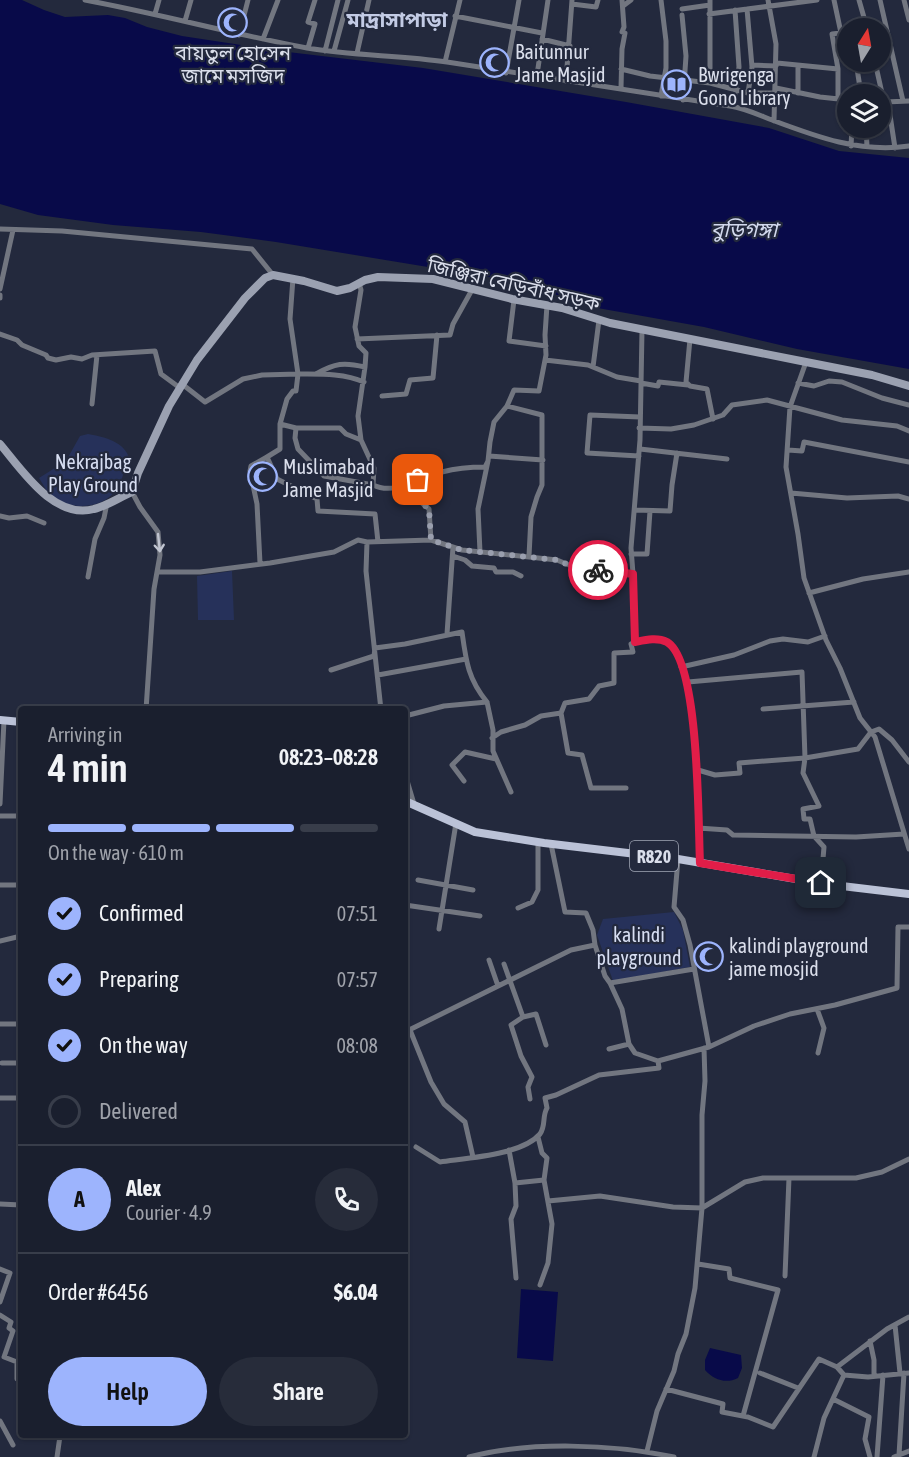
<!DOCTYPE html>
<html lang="en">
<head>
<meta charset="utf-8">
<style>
	body { margin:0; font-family:"Asap Condensed","Noto Sans Bengali",sans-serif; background:#272c3a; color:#f1f3f6; height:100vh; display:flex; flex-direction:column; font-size:22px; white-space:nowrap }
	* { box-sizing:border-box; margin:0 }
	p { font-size:20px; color:#9fa2aa }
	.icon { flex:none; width:33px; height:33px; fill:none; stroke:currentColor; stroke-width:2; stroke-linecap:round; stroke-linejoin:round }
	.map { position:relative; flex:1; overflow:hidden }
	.details { position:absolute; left:18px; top:706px; width:390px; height:732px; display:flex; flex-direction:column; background:#1a1f2e; border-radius:6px; box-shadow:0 2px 4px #0004,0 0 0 2px #383d4a }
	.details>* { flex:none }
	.needle { width:39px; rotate:11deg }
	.fabs { position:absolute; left:837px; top:18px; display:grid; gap:12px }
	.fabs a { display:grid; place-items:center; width:54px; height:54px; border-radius:50%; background:#1a1f2e; box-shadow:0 2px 4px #0004,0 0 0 2px #383d4a; font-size:30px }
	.pin { position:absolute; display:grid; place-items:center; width:51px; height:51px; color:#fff; margin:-26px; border-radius:12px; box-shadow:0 3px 9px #0006 }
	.courier { position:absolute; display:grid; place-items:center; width:60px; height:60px; margin:-30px; border:4px solid #e11d48; border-radius:50%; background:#fff; color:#222; box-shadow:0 2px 8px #0007 }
	.headline em { font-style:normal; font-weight:600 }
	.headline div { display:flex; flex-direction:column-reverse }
	.headline { display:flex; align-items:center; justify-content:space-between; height:102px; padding:0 30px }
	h1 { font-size:39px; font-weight:600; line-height:45px }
	.bar { display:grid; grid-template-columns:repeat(4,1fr); gap:9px 6px; align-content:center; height:72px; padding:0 30px }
	.bar i { height:8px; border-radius:4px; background:#383d4a }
	.bar .current { background:#9db4fd }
	.bar p { grid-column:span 4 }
	.line { display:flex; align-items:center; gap:15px; padding:0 30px; border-top:2px solid #383d4a }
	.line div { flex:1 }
	.round { display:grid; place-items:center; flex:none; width:63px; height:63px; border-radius:32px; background:#272c3a }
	ol { padding:0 30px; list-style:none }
	li { display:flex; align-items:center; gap:18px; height:66px }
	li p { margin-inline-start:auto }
	li .icon { padding:6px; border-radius:50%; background:#9db4fd; color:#111; stroke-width:4 }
	li:last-child { color:#9fa2aa }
	li i { width:33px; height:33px; border:3px solid #383d4a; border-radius:50% }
	.primary-button { display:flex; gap:12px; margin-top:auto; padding:12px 30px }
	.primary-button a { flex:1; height:69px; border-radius:36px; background:#9db4fd; color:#111; font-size:24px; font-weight:600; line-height:69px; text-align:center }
	.primary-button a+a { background:#272c3a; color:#f1f3f6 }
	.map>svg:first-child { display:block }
	.green { fill:#26315a }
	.water { fill:#080a49 }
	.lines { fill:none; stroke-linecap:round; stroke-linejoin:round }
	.street { stroke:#727680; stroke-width:5 }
	.secondary { stroke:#9ba1b1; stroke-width:8 }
	.primary { stroke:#bbc2d7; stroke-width:8 }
	.oneway { stroke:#c0c4d0 }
	.done { stroke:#9a9fae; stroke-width:6; stroke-dasharray:0 10.8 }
	.route { stroke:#e11d48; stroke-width:8 }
	.labels { text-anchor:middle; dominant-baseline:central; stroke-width:4.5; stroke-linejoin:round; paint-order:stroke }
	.shield { fill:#23293d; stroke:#a3a8b7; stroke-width:1.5 }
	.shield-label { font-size:18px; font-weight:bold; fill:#dadeeb }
	.poi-label { font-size:20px; fill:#dadeeb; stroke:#23293d; text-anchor:start }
	.street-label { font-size:20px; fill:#dadeeb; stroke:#23293d }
	.park-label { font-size:20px; fill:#d7def2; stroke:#23293d }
	.neighbourhood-label { font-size:21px; font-weight:bold; fill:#c3cbe5; stroke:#23293d }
	.water-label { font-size:21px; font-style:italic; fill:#d2d9ed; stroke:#23293d }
</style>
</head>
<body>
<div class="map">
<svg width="909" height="1457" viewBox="0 0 909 1457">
	<rect width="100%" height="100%" fill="#23293d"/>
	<path class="green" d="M 88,434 C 101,436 122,441 128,455 C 131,461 126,467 124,472 C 122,478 120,485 116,490 C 104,508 75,510 57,500 C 48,495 44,486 39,478 L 66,461 L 80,436 Z
		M 232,571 L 234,620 L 198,620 L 197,576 Z
		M 674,912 L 683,930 L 690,967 L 613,981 L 597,935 L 603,919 Z"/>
	<path class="water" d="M 0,0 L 22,0 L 44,10 L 65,17 L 108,15 L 125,18 L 147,27 L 182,36 L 288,52 L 423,68 L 626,102 L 769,128 L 839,151 L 909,158 L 909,369 L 797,349 L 704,327 L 592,307 L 519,282 L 276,242 L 201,232 L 113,225 L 38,215 L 0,204 Z
		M 521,1289 L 558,1292 L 553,1361 L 517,1358 Z
		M 710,1348 L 741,1355 L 742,1368 L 738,1378 C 726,1384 714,1380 705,1370 L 705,1360 Z"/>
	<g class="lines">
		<path class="street" d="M 85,0 C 160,14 233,34 307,48 C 353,56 401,55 447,62 C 541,77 635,92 730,106 C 744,108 759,115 772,120 C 817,137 860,153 909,146
			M 768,0 L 776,44 L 774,121
			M 834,0 L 841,33 L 832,34 L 838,69
			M 859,0 L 867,28
			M 880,0 L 903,101
			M 904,0 L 909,20
			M 572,4 L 596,7 L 598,0
			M 623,6 L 631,0
			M 682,9 L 710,5
			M 747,9 L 752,67 L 748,93
			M 155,14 L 159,0
			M 709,14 L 817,0
			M 682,15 L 686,56 L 683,100
			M 455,16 L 542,33
			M 185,21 L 191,0
			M 239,35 L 248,0
			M 263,39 L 278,0
			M 542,39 L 570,46
			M 308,48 L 315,24 L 308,22 L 315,0
			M 325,51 L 338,0
			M 334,51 L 348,0
			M 835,51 L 845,51 L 844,46 L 848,46
			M 357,53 L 369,0
			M 445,62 L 460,0
			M 856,62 L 861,94
			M 875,62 L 884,102
			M 752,65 L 776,66 L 777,63 L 838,69 L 838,98
			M 798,66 L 798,93
			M 621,69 L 650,76 L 710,83 L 748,93 L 775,93
			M 506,73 L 519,0
			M 537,75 L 548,0
			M 566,81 L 572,0
			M 710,83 L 710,0
			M 621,88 L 622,49 L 625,33 L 622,32 L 624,27 L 622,0
			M 776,88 L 820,97 L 848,100
			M 661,96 L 666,68 L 666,41 L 661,0
			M 885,102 L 909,101
			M 888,102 L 895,148
			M 733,106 L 739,67 L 735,10
			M 866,128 L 867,146
			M 851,146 L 852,128
			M 0,229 L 62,231 L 252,249 L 273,275
			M 0,289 L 13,230
			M 0,295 L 0,298
			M 514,300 L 509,341 L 546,346
			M 0,334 L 17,340 L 22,345 L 46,355 L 48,358 L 56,360 L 71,357 L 82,359 L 92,355 L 155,351 L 161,374 L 180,388
			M 357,339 L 450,335 L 453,324 L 473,288
			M 690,339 L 686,382 L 690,386 L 707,389 L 713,419
			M 545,360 L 588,365 L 617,377 L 641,381
			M 806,362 L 790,407 L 786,467 L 798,534 L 804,578 L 826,640 L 840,668 L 860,718 L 875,737 L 909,849
			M 365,367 L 358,416 L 361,440 L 374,468 L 373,485 C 395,496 421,477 442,472 C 457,468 471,467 485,467 L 488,461
			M 593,367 L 599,320
			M 316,374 C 335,363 344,362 365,367 L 366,353 L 359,346 L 355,327 L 361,290 L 359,283
			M 641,383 L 658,386 L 659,382 L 688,385
			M 798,383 L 814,386 L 829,381 L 842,382 L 882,398 L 909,405
			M 182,384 L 205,402 L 243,379 L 262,375 L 298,374 L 290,319 L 293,278
			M 382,396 L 406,394 L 410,380 L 433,378 L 437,335
			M 92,404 L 97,355
			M 280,424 L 287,399 L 293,391 L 296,391 L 298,374 C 320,374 344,373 364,382
			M 296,428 L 295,438 L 298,449 L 324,476 L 373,485
			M 639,428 L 671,429 L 694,425 L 723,415 L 732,405 L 767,400 L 842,420 L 897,426 L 909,431
			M 640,449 L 727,459
			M 788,450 L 802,451 L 804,442 L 909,462
			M 489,456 L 543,460
			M 639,456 L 587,453 L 590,415 L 640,417
			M 267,457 L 280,449 L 280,424 L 296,428 L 340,428 L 346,434 L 361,440
			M 418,480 L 425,486 L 422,488 L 422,503 L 429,509 L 431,540
			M 132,492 L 140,507 L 158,532 L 160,555 L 154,589 L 146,710
			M 791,493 L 847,498 L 898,496 L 909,499
			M 635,510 L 670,511 L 672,485 L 677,453
			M 0,516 L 9,518 L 27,516 L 44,523
			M 480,552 L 478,509 L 488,461 L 490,442 L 494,422 L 507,406
			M 631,554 L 647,554 L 650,511
			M 453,556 L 465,560 L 472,566 L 494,568 L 496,572 L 513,572 L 521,576
			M 529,556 L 531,517 L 537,497 L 542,485 L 542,415 L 507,406 L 514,390 L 539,391 L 546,355 L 545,335 L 547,305
			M 260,563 L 257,504 L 250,471 L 251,466 L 267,457 L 277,479 L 317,499 L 318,511 L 375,514 L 378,542
			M 157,572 L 200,572 L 270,563 L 334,552 L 358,540 L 367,542
			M 633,574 L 635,642 C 645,640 657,637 667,642 C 700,660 698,825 700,863
			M 88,577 L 95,539 L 104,518 L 107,503
			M 809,593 L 863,579 L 909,572
			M 447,634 L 453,547
			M 681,667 L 734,655 L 770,641 L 783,639 L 808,642 L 825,636
			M 331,670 L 374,656 L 375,648 L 405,644 L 462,632 C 466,661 468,679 487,702
			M 378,675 L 466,659
			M 688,682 L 802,672 L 805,758 L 739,763 L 740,773 L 715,775 L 698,770
			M 763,709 L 854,702
			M 381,710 L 366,571 L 367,542 L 431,540 L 462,550 L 557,560 L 576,568 L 633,574 L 631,548 L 640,440 L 642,330
			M 561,713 L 568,753 L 582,755 L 591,788 L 626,788
			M 405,716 L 444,706 L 487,702 L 493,730 L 493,751 L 511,792
			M 492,738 L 501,732 L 525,725 L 541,716 L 561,713 L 565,703 L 589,699 L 599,686 L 614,683 L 614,653 L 633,652 L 631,644 L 635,642
			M 405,774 L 414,804
			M 464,781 L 452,765 L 465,752 L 496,759
			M 0,804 L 4,720
			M 0,816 L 21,816
			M 698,828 L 727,830 L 733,835 L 856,837 L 904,834
			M 551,844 L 565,912 L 586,913 L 593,930 L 595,945
			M 678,859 L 674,907 L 683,920 L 690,945 L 709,1047
			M 418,880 L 473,890
			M 821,883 L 824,847 L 814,836 L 810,819 L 804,819 L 803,809 L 819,806 L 803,773 L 805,758 L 858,749 L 871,732 L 879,729 L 892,740 L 909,762
			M 0,885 L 21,885
			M 405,905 L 480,916
			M 518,908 L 532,902 L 538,890 L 538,842
			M 439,929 L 456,823
			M 0,941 L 21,936
			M 489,960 L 498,986
			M 504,964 L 523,1017
			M 817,1009 L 824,1028 L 818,1053
			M 0,1024 L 21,1024
			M 410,1030 L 431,1082 L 444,1104 L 465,1122 L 473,1157
			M 405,1032 L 571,950 L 595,945 L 605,976 L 610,983 L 694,969
			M 609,1049 L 629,1044
			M 658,1061 L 709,1047 L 754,1026 L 790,1014 L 835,1005 L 897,988 L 898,927 L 909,927
			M 2,1063 L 21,1063
			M 0,1098 L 21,1098
			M 530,1099 L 528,1087 L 532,1077 L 521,1056 L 511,1025 L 523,1017 L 536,1014 L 546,1045
			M 538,1137 L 542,1153 L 547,1158 L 544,1180 L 552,1224 L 548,1263 L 540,1285
			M 416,1147 L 440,1162 C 467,1158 522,1155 540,1134 C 546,1126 542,1116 547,1108 L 545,1098 L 556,1095 L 599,1075 L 659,1068 L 658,1061 L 635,1053 L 629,1044 L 622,1009 L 610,983
			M 509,1150 L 515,1183 L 516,1206 L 511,1219 L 516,1278
			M 515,1183 L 544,1180
			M 548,1201 L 600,1196 L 673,1207 L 702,1208 L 745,1182 L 763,1178 L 856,1178 L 882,1172 L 909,1159
			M 0,1204 L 21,1205
			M 698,1264 L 729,1269 L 730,1278 L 778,1290 L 743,1416
			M 0,1269 L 10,1273 L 0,1302
			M 785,1276 L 789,1178
			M 0,1315 L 11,1322 L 9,1328 L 13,1331 L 4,1357 L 17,1362 L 17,1379 L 21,1380
			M 895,1325 L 900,1373
			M 870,1341 L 874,1360 L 874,1376
			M 760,1373 L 798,1388
			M 844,1375 L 868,1377 L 909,1373
			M 666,1389 L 723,1404 L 722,1412 L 748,1417 L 773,1427 L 819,1359 L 837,1367 L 887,1329 L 909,1317
			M 833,1399 L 869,1417 L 865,1439 L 870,1457
			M 0,1421 L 13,1445
			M 647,1451 L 657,1411 L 674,1371 L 678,1354 L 686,1334 L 695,1288 L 702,1208 L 702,1115 L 705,1081 L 704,1048
			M 899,1455 L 904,1373
			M 57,1457 L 60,1436
			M 469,1457 C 529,1441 613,1444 674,1457
			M 814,1457 L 824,1418 L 844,1375 L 837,1367
			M 877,1457 L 883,1375
			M 894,1457 L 909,1451"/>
		<path class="secondary" d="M 0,444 C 22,470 54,520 94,509 C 107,506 120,497 132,492 L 138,473 L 169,406 L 197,360 L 245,298 L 265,278 L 273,275 L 304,281 L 337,291 L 350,288 L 365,280 L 378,277 L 433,279 L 512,299 L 562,308 L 610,323 L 806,362 L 872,375 L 909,386"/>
		<path class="primary" d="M 0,720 L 21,722
			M 405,801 L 475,832 L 544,843 L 678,859 L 825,884 L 909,894"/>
	</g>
	<defs><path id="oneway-shaft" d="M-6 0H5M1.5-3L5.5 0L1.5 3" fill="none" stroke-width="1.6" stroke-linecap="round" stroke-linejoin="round" transform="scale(1.5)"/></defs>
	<use class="oneway" href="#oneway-shaft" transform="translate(159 543) rotate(84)"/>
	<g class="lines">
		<path class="done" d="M 418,480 L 425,486 L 422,488 L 422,503 L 429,509 L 431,540 L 462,550 L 557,560 L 576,568 L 598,570"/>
		<path class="route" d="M 598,570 L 633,574 L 635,642 C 645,640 657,637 667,642 C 700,661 698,825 700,863 L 821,883"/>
	</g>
	<defs>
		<symbol id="mosque-ring" viewBox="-11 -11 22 22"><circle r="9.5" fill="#23293d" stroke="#9db4fd" stroke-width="1.5"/><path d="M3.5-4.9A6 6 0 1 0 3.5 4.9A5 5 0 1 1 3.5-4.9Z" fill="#9db4fd"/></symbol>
		<symbol id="library-ring" viewBox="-11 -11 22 22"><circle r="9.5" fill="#23293d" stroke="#9db4fd" stroke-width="1.5"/><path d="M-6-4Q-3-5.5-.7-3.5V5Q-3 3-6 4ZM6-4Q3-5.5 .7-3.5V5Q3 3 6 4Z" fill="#9db4fd"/></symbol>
	</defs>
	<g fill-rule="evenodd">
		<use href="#mosque-ring" x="216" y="6" width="33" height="33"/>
		<use href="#mosque-ring" x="478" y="46" width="33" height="33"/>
		<use href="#library-ring" x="660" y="68" width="33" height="33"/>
		<use href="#mosque-ring" x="246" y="460" width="33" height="33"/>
		<use href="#mosque-ring" x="692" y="940" width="33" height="33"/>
	</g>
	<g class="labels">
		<rect class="shield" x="630" y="841" width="48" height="30" rx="4.5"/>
		<g class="shield-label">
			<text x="654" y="856">R820</text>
		</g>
		<g class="poi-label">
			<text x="515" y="51">Baitunnur<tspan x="515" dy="23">Jame Masjid</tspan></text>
			<text x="233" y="52" text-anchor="middle">বায়তুল হোসেন<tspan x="233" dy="23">জামে মসজিদ</tspan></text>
			<text x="698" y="74">Bwrigenga<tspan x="698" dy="23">Gono Library</tspan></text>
			<text x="283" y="466">Muslimabad<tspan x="283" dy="23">Jame Masjid</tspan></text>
			<text x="729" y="945">kalindi playground<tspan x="729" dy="23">jame mosjid</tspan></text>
		</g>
		<g class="street-label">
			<text transform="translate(514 284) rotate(13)">জিঞ্জিরা বেড়িবাঁধ সড়ক</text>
		</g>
		<g class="park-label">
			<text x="93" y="461">Nekrajbag<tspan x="93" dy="23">Play Ground</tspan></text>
			<text x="639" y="934">kalindi<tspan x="639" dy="23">playground</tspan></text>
		</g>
		<g class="neighbourhood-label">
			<text x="397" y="19">মাদ্রাসাপাড়া</text>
		</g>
		<g class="water-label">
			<text x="744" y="229">বুড়িগঙ্গা</text>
		</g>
	</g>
</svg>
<div class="fabs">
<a><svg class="needle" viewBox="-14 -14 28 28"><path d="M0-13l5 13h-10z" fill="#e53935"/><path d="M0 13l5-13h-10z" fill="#9fa2aa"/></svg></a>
<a><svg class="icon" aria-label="layers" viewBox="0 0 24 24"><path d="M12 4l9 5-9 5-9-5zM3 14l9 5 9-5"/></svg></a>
</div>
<div class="pin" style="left:418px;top:480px;background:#ea580c"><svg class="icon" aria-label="bag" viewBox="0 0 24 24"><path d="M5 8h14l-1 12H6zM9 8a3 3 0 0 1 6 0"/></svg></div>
<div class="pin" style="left:821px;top:883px;background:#1f2937"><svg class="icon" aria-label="home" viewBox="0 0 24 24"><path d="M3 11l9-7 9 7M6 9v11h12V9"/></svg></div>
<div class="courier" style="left:598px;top:570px"><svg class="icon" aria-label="bike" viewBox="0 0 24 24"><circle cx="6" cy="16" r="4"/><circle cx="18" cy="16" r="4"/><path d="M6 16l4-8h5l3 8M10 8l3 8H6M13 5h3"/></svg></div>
<section class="details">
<div class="headline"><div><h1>4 min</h1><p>Arriving in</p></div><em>08:23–08:28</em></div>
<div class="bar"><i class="current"></i><i class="current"></i><i class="current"></i><i></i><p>On the way · 610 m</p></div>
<ol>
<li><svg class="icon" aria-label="check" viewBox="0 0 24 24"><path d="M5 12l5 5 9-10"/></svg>Confirmed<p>07:51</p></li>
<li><svg class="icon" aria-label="check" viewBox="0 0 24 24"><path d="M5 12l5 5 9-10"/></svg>Preparing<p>07:57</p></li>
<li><svg class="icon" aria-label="check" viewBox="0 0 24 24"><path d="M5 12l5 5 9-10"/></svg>On the way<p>08:08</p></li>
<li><i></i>Delivered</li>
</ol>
<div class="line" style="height:108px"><b class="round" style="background:#9db4fd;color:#111">A</b><div><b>Alex</b><p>Courier · 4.9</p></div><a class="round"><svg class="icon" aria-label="phone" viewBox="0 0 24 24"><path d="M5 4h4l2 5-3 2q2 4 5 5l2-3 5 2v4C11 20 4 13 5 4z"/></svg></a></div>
<div class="line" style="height:78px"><div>Order #6456</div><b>$6.04</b></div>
<div class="primary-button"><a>Help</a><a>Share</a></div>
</section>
</div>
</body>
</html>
